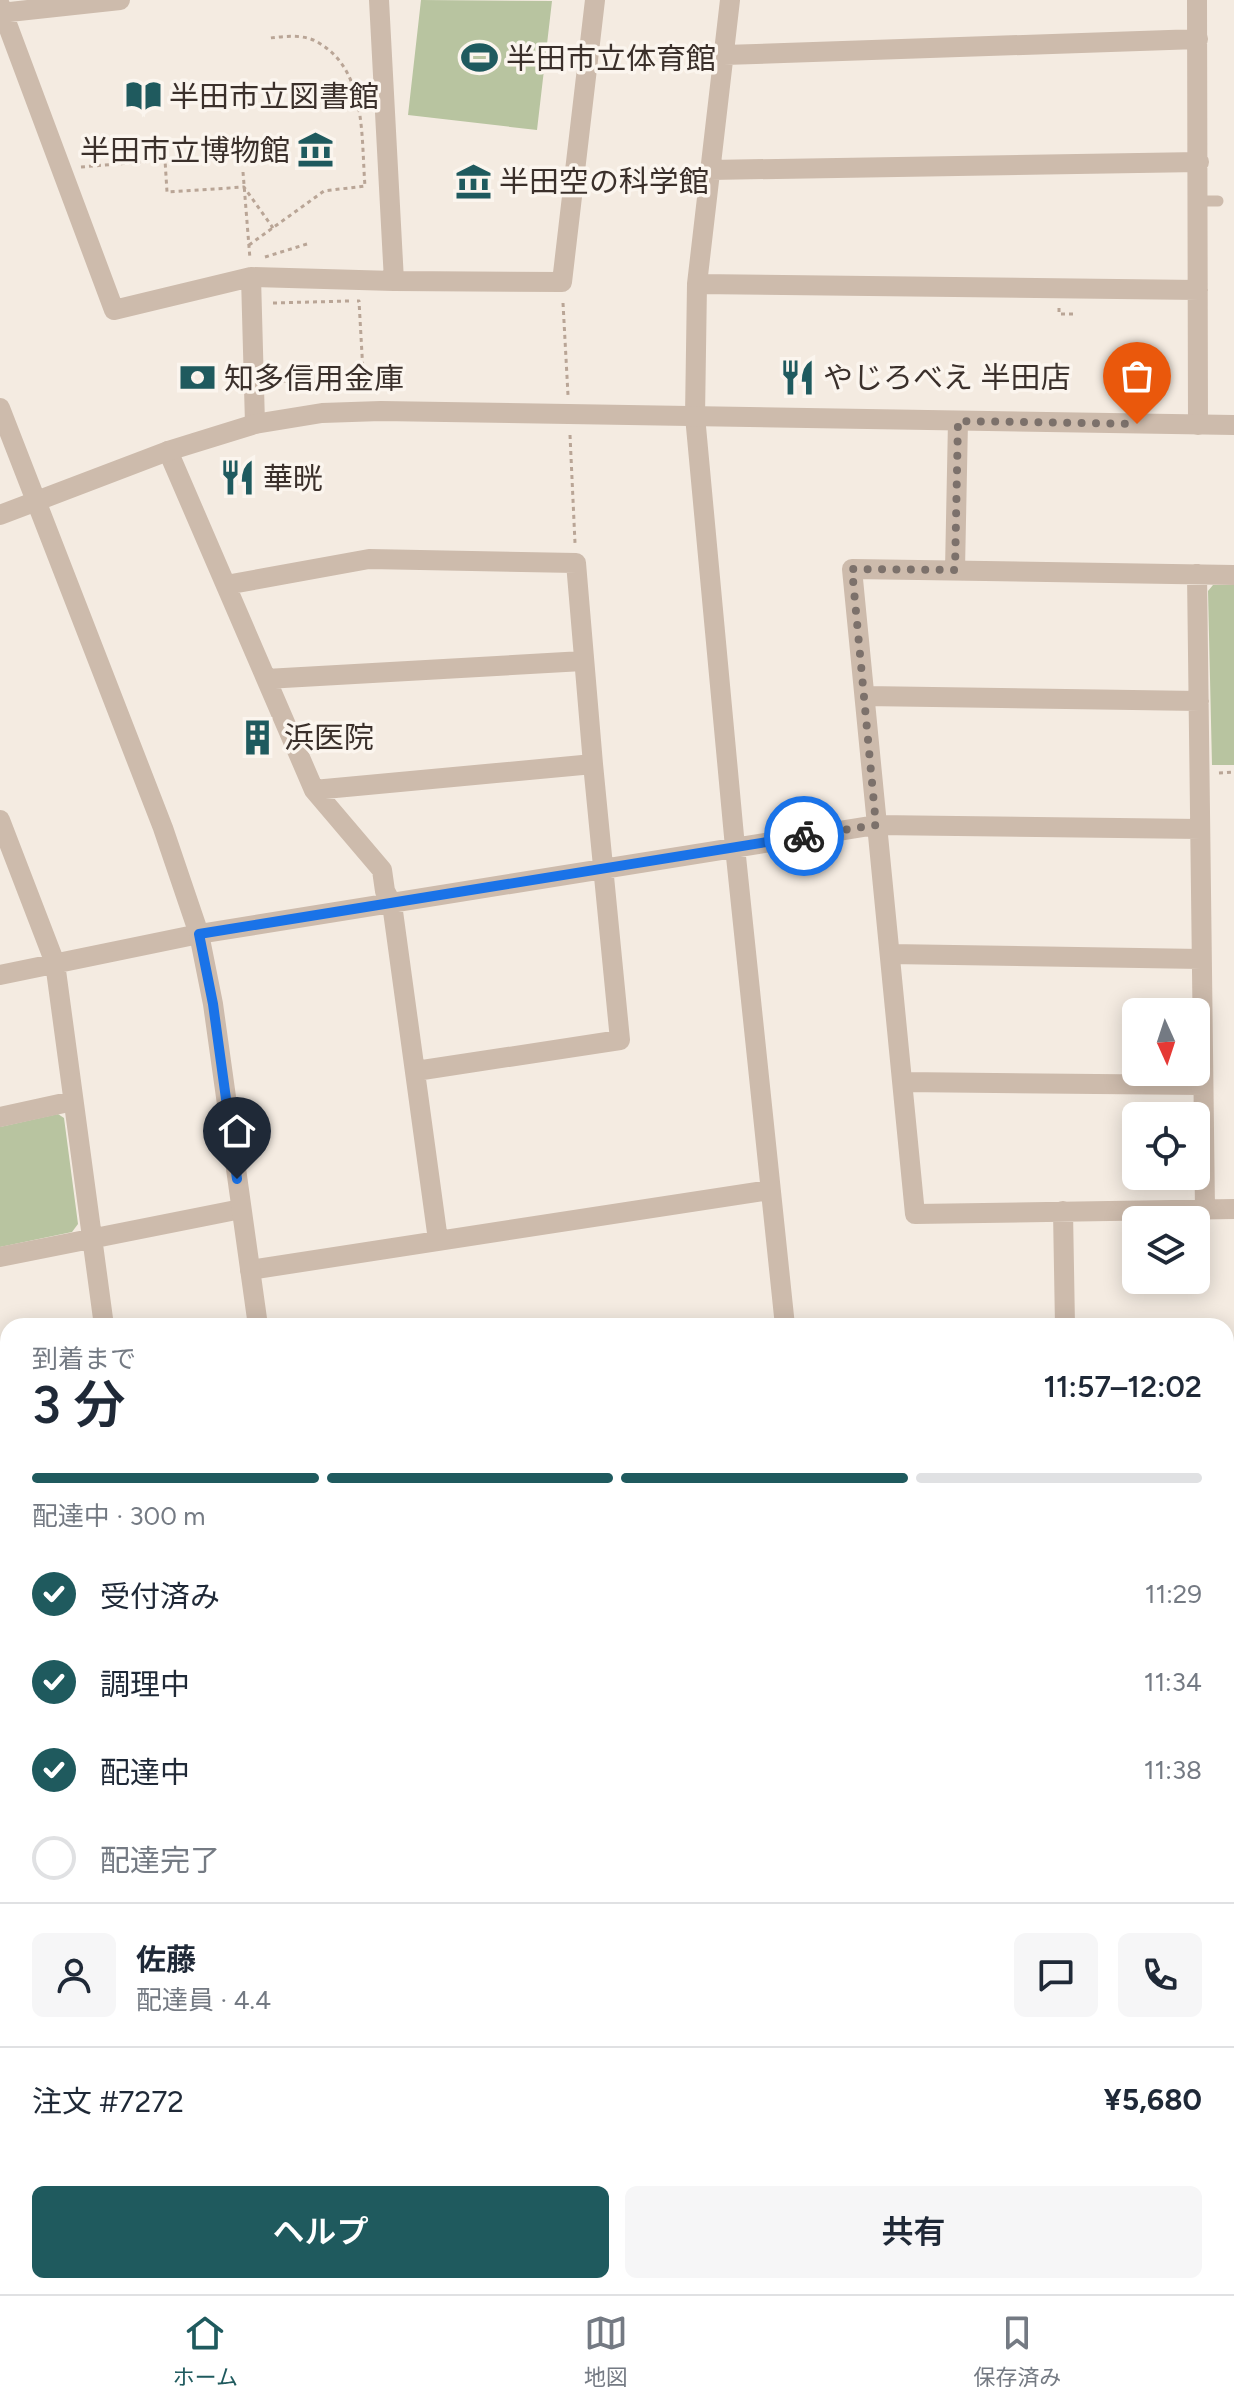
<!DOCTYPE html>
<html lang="ja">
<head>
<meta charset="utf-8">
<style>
	body { margin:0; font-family:Figtree,"Noto Sans JP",sans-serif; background:#f6f6f7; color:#1f2937; height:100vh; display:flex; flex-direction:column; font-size:30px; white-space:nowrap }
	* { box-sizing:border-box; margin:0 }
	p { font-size:26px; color:#747a83 }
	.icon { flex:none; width:44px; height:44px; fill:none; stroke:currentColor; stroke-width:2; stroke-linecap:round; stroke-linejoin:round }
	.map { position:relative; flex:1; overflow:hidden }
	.sheet { position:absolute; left:0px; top:1318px; width:1234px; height:976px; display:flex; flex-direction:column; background:#fff; border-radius:24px 24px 0 0; box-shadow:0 4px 20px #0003 }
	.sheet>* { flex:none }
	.needle { width:52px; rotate:177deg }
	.controls { position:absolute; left:1122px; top:998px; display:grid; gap:16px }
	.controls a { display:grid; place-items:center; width:88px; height:88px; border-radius:12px; background:#fff; box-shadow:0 4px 20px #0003; font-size:40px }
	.pin { position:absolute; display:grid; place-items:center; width:68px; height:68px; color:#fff; margin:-82px -34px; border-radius:50% 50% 50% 0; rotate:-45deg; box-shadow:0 0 8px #0007 }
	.pin .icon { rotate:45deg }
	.courier { position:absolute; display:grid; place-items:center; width:80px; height:80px; margin:-40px; border:6px solid #1a73e8; border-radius:50%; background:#fff; color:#222; box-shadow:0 2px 10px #0007 }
	.summary em { font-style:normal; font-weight:600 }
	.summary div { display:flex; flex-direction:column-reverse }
	.summary { display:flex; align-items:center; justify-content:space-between; height:136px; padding:0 32px }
	h1 { font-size:52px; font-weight:600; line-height:60px }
	.bar { display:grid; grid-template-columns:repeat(4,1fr); gap:12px 8px; align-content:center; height:96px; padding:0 32px }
	.bar i { height:10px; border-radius:6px; background:#e0e1e3 }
	.bar .active { background:#1f5a5e }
	.bar p { grid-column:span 4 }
	.line { display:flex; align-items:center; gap:20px; padding:0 32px; border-top:2px solid #e0e1e3 }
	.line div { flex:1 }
	.round { display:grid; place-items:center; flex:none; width:84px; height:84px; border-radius:12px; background:#f6f6f7 }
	ol { padding:0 32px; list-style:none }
	li { display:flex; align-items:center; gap:24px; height:88px }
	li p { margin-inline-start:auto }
	li .icon { padding:8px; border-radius:50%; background:#1f5a5e; color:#fff; stroke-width:4 }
	li:last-child { color:#747a83 }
	li i { width:44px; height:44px; border:4px solid #e0e1e3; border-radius:50% }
	.primary-button { display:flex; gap:16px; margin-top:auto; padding:16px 32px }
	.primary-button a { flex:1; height:92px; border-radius:12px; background:#1f5a5e; color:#fff; font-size:32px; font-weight:600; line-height:92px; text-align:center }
	.primary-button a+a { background:#f6f6f7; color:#1f2937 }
	.tabs { display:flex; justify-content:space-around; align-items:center; height:112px; border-top:2px solid #e0e1e3; background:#fff; font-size:22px; color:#747a83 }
	.tabs a { display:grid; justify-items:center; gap:4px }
	.tabs .active { color:#1f5a5e }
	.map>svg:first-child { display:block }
	.green { fill:#b8c4a0 }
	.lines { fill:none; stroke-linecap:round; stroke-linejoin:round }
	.stream { stroke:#7fb0b2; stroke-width:6 }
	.path { stroke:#b9a596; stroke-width:3; stroke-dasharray:4 4; stroke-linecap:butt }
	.service { stroke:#cdbbac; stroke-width:11 }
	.minor { stroke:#cdbbac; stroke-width:20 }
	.tertiary { stroke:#cdbbac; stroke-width:20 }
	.done { stroke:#7c716b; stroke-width:8; stroke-dasharray:0 14.4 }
	.route { stroke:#1a73e8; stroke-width:10 }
	.labels { text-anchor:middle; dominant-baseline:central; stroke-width:7; stroke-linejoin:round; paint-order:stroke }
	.poi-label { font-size:30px; fill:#3b302b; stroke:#fbf5ee; text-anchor:start }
</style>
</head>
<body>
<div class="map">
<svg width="1234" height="2294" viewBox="0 0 1234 2294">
	<rect width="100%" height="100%" fill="#f4ebe1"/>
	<path class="green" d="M 421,0 L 552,1 L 537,130 L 408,115 Z
		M 1213,585 L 1234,585 L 1234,765 L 1212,765 L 1208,591 Z
		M 58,1114 L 64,1118 L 78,1224 L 72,1232 L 0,1247 L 0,1127 Z"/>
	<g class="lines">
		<path class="stream" d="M 0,1798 L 8,1796"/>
		<path class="path" d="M 81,167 L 165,160 L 167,192 L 244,187 L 273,228
			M 243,172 L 250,259
			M 249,245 L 324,191 L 365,186 C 361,138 367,71 319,43 C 305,34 286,36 270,38
			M 265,257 L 307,244
			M 273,303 L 349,301
			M 563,303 L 568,395
			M 1059,308 L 1059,314 L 1076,314
			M 275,379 C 295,385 346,384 363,372 L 359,301 L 357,301
			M 570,435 L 575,543
			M 1219,773 L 1234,772"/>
		<path class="service" d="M 1198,201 L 1218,201"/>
		<path class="minor" d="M 379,0 L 394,281
			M 730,0 L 697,284 L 695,416 L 735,847 L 785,1326
			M 1197,0 L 1198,425
			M 0,5 L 114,310 L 251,277 L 394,281 L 562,282 L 595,0
			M 0,13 L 120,0
			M 724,55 L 1198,39
			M 710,170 L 1199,162
			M 251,277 L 255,424
			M 697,284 L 1198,290
			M 168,451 L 314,790 L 382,870 L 385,891 L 392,904 L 438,1240
			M 955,570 L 958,421
			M 1197,574 L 1205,1209
			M 1234,575 L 852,569 L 915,1214 L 1234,1209
			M 226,585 L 369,559 L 576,563 L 593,764 L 620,1040 L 416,1071
			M 266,679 L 583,661
			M 865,696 L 1199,701
			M 314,790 L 593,764
			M 0,820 L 55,963 L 104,1326
			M 890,954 L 1201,959
			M 0,975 L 199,934 L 876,825 L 1200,829
			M 903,1082 L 1203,1085
			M 0,1117 L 73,1101
			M 1063,1211 L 1065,1326
			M 0,1257 L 241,1209
			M 250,1270 L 769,1190
			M 1226,1352 L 1234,1352
			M 0,1394 L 8,1393
			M 1226,1494 L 1234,1494
			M 0,1534 L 8,1532
			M 1226,1624 L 1234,1624
			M 0,1720 L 8,1717
			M 1226,1752 L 1234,1752
			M 0,1881 L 8,1878
			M 1226,1885 L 1234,1885
			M 1226,2043 L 1234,2049
			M 1226,2192 L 1234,2192
			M 0,2233 L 8,2231
			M 0,2250 L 8,2285
			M 874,2286 L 875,2294
			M 1172,2294 L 1172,2286"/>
		<path class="tertiary" d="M 0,408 L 163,828 L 199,934 L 213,1004 L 258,1326
			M 0,515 L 168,451 L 255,424 L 322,413 L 381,411 L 1234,425
			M 0,2049 L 8,2046
			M 386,2286 L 387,2294"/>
	</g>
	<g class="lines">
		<path class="done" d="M 804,836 L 876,825 L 852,569 L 955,570 L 958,421 L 1137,424"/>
		<path class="route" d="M 237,1179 L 213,1004 L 199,934 L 804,836"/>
	</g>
	<defs>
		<symbol id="stadium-bare" viewBox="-9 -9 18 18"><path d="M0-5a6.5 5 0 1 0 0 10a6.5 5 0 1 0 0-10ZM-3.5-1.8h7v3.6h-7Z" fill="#1f5a5e" stroke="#fbf5ee" stroke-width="2.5" paint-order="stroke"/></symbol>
		<symbol id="library-bare" viewBox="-9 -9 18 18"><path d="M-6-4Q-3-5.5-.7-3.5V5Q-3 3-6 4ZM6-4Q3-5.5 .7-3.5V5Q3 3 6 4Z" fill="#1f5a5e" stroke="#fbf5ee" stroke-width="2.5" paint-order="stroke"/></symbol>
		<symbol id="museum-bare" viewBox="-9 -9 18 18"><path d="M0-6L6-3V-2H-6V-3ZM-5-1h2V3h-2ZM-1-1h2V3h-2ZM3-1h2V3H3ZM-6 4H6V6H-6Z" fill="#1f5a5e" stroke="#fbf5ee" stroke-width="2.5" paint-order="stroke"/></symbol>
		<symbol id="restaurant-bare" viewBox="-9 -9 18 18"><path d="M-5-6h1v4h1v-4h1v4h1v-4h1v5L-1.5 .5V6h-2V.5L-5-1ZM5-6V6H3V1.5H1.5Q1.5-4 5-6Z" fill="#1f5a5e" stroke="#fbf5ee" stroke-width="2.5" paint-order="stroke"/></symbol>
		<symbol id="bank-bare" viewBox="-9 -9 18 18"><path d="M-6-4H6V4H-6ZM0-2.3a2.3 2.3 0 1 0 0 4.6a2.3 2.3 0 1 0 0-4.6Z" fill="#1f5a5e" stroke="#fbf5ee" stroke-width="2.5" paint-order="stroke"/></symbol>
		<symbol id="building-bare" viewBox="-9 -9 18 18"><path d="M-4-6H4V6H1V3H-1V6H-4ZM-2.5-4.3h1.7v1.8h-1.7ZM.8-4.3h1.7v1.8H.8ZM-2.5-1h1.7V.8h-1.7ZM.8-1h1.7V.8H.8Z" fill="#1f5a5e" stroke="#fbf5ee" stroke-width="2.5" paint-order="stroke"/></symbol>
	</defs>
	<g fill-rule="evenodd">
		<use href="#stadium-bare" x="454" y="32" width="51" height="51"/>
		<use href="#library-bare" x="118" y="70" width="51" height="51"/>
		<use href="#museum-bare" x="290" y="124" width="51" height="51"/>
		<use href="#museum-bare" x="448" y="156" width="51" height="51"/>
		<use href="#restaurant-bare" x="772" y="352" width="51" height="51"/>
		<use href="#bank-bare" x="172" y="352" width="51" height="51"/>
		<use href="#restaurant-bare" x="212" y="452" width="51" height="51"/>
		<use href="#building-bare" x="232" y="712" width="51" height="51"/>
	</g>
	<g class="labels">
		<g class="poi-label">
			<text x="506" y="58">半田市立体育館</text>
			<text x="169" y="96">半田市立図書館</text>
			<text x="290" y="150" text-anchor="end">半田市立博物館</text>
			<text x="499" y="181">半田空の科学館</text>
			<text x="823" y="377">やじろべえ 半田店</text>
			<text x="224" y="378">知多信用金庫</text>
			<text x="263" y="478">華晄</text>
			<text x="284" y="737">浜医院</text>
		</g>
	</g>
</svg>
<div class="controls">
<a><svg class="needle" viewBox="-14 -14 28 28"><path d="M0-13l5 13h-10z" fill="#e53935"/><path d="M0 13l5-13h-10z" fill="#747a83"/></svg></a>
<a><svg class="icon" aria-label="locate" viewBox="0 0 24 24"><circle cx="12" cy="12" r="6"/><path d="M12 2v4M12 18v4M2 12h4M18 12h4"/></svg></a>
<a><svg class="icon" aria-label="layers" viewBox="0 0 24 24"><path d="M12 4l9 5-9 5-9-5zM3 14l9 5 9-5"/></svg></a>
</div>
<div class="pin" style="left:1137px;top:424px;background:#ea580c"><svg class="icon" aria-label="bag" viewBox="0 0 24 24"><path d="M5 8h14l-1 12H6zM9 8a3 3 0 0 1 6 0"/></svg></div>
<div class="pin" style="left:237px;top:1179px;background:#1f2937"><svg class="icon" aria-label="home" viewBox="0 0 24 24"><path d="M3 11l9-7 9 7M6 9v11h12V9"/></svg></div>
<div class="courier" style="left:804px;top:836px"><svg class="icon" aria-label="bike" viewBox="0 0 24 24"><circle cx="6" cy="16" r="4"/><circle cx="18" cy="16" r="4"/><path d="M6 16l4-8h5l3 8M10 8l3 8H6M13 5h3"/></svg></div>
<section class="sheet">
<div class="summary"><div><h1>3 分</h1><p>到着まで</p></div><em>11:57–12:02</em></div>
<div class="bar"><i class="active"></i><i class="active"></i><i class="active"></i><i></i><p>配達中 · 300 m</p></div>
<ol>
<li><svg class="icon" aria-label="check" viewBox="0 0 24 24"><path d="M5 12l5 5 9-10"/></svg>受付済み<p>11:29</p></li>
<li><svg class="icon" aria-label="check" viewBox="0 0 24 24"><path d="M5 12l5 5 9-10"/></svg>調理中<p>11:34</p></li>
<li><svg class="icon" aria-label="check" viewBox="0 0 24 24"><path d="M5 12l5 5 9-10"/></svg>配達中<p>11:38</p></li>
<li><i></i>配達完了</li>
</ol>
<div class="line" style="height:144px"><a class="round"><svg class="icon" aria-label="person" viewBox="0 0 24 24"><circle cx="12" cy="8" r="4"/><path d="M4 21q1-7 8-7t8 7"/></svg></a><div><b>佐藤</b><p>配達員 · 4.4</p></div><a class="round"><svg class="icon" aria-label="chat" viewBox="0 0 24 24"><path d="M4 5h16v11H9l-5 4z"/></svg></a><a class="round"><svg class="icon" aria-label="phone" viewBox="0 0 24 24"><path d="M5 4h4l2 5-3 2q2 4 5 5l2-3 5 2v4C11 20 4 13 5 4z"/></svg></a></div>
<div class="line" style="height:104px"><div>注文 #7272</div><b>¥5,680</b></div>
<div class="primary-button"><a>ヘルプ</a><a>共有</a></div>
</section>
</div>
<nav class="tabs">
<a class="active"><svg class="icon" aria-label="home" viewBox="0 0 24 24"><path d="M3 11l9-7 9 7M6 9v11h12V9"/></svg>ホーム</a>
<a><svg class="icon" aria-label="map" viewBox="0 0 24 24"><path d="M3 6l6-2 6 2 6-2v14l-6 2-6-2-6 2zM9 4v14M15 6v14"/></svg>地図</a>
<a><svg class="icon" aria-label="saved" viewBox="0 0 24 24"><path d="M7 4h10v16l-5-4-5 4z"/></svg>保存済み</a>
</nav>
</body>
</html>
